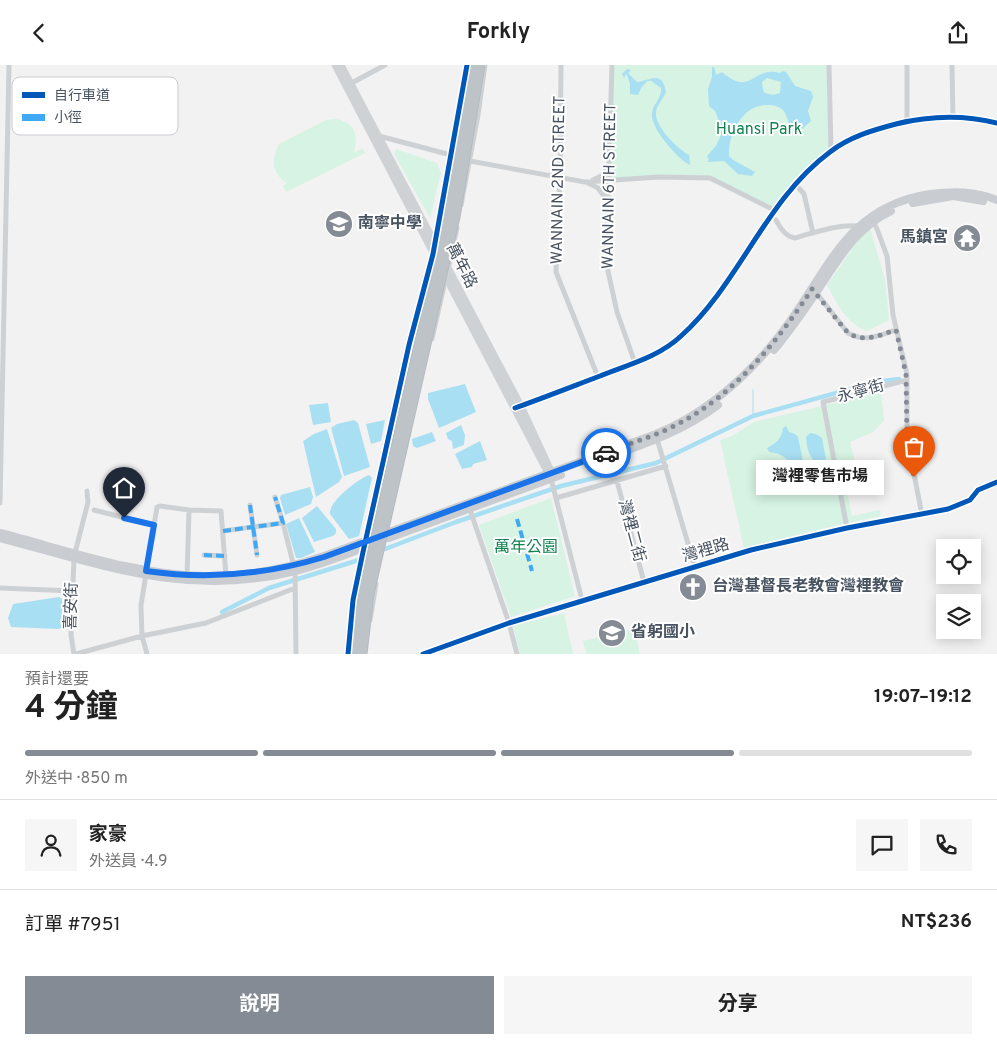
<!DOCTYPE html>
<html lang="zh-TW">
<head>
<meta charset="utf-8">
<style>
	body { margin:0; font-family:Overpass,"Noto Sans TC",sans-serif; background:#f6f6f6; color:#222; height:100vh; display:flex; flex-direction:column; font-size:19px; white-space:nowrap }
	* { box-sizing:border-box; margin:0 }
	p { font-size:16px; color:#767676 }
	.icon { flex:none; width:28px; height:28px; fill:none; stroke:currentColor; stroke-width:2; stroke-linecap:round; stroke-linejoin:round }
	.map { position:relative; height:589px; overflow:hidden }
	.side { display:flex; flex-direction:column; background:#fff; flex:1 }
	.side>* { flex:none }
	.buttons { position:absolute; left:936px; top:474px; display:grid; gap:10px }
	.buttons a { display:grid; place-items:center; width:45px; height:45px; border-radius:0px; background:#fff; box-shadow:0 2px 12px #0003; font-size:25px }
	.pin { position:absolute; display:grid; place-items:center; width:42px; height:42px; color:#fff; margin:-51px -21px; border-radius:50% 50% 50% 0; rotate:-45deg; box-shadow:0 0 5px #0007 }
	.pin .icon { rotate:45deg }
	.courier { position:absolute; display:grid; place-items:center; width:50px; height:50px; margin:-25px; border:4px solid #1a73e8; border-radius:50%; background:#fff; color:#222; box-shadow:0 1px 6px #0007 }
	.bubble { position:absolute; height:35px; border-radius:0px; background:#fff; box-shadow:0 2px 12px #0003; font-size:16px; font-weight:700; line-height:35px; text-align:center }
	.summary em { font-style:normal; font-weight:700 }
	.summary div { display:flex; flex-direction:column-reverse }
	.summary { display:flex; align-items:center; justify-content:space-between; height:85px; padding:0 25px }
	h1 { font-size:32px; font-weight:700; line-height:38px }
	.bar { display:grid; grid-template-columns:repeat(4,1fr); gap:8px 5px; align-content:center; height:60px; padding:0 25px }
	.bar i { height:6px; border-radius:4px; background:#e0e0e0 }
	.bar .active { background:#848b94 }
	.bar p { grid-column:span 4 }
	.line { display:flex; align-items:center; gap:12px; padding:0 25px; border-top:1px solid #e0e0e0 }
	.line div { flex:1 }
	.round { display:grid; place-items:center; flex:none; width:52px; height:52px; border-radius:0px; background:#f6f6f6 }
	.button { display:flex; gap:10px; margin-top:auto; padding:10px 25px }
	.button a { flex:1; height:58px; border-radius:0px; background:#848b94; color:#fff; font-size:20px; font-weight:700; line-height:58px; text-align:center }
	.button a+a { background:#f6f6f6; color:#222 }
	header { display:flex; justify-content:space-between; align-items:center; height:65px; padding:0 25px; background:#fff; font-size:22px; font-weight:700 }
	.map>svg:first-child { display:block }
	.green { fill:#d6f3e3 }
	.water { fill:#a9dff2; fill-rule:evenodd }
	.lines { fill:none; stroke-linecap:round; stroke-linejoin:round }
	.stream { stroke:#a9dff2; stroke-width:1 }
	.canal { stroke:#a9dff2; stroke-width:4.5 }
	.street { stroke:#ced1d3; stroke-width:5 }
	.secondary { stroke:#cfd2d5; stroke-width:7 }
	.primary { stroke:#c9cdd1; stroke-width:8 }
	.highway-bridge-casing { stroke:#b6bbc2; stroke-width:11; stroke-linecap:butt }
	.highway-bridge { stroke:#bec3c8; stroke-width:9 }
	.quiet { stroke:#3fa9f5; stroke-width:4; stroke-dasharray:8 4; stroke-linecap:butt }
	.cycleway-casing { stroke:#fff; stroke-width:8 }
	.cycleway { stroke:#0057b8; stroke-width:5 }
	.done { stroke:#848b94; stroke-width:5; stroke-dasharray:0 9 }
	.route { stroke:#1a73e8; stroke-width:6 }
	.labels { text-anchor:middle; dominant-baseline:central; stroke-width:4; stroke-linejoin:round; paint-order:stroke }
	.park-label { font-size:16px; fill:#118351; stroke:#fff }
	.street-label { font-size:16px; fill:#485361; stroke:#fff }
	.poi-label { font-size:16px; font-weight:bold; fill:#485361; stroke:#fff; text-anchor:start }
	.key { fill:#fff; stroke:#c8cbd0; stroke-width:1 }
	.key-label { font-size:14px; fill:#485361 }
</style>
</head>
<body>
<header><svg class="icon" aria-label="back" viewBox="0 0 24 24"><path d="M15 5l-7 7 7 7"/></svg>Forkly<svg class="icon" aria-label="share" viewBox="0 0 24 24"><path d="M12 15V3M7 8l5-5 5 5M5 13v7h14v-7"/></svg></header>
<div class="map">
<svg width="997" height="589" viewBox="0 0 997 589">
	<rect width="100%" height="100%" fill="#f3f2f2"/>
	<path class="green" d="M 612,0 L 829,0 L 831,86 L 774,145 L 710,113 L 609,115 Z
		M 336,54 C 356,58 358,70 354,88 L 362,83 L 365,88 L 286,127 L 283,121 L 287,118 C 271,108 271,94 279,79 L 326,55 Z
		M 396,84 L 437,98 L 441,108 L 430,153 L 394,89 Z
		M 870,163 L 885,215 L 889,255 L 867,266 C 846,258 837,239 827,220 L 854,181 Z
		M 881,327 L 884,356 L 873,367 L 850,377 L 858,408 L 844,411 L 852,451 L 880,445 L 881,451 L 838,460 L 744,483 L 720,375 L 732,371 L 754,357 Z
		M 551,433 L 575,531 L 511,552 L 479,460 Z
		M 564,548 L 573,589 L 520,589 L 513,561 Z
		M 634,564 L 640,589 L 586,589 L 583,576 Z"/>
	<path class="water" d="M 712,2 L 714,2 L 716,10 L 722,7 C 752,33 753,0 780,8 L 783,6 L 786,7 L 795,21 L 811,26 L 813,32 L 808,46 L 811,56 L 802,64 L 791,63 C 788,57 787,50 783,45 C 779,41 773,40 768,40 C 743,39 728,69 729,91 L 733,95 L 755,107 L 752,111 L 738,109 L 724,96 L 707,97 L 709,95 L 707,91 L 716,81 L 721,70 L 718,53 L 715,46 L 709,41 L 708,24 L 712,12 ZM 767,13 L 781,17 L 780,28 L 773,30 L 765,28 L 763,25 L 762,17 Z
		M 627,4 L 631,5 L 628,8 L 637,17 C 650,16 662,4 666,27 C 663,34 656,41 656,48 C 655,62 678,84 689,90 L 690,100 C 678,95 649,61 652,48 C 654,37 662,34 661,23 L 651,16 L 647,16 L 641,23 L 638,30 L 630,29 L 630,19 L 627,10 L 626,9 L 624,13 L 622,9 Z
		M 465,319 L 476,347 L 439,363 L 428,334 L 428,328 Z
		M 328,338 L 331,357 L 313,360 L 309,340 Z
		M 354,355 L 358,358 L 370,402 L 344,411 L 331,363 L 337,359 Z
		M 385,355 L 381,376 L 371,379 L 366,359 Z
		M 461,360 L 465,370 L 464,380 L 453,384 L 452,376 L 448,374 L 446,368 Z
		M 786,361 L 789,367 L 795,369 L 798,372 L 804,401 L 800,412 L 801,420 L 795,423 L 786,422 C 785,416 789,413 789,407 C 791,393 781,388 769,387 L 767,383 C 776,378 782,374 783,363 Z
		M 327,364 L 342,412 L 339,417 L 316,432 L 303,376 L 314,369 Z
		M 432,367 L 436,376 L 417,383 L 413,381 L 412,374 Z
		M 810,368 L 816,369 L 822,373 L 829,412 L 827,412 L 825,405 C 811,397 807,387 806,372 Z
		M 480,376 L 487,395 L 473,399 L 472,402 L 462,404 L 455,389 Z
		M 369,410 L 372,413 L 359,471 L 349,474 L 330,449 C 328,437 358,414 369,410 Z
		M 310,422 L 313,432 L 311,439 L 285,450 L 280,433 L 281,430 Z
		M 317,441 L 336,464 L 336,468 L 333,471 L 314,477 L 302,453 Z
		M 299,453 L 315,487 L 301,493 L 296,493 L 286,459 Z
		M 59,532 L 62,534 L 64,562 L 58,564 L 11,562 L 8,553 L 13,539 Z"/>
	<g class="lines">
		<path class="stream" d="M 753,325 L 753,351"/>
		<path class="canal" d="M 385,484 L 456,457 L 561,421 L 656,398 L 753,351 L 876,317 L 899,314
			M 222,547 L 269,523 L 359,495"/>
		<path class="street" d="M 561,0 L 560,112 L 556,207 L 598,312
			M 612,0 L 606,197 L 617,247 L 635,298
			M 829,0 L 831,86
			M 907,0 L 907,57
			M 952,0 L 953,53
			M 348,20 L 385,0
			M 379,71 L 451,90
			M 470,96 L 585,117 L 659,112 L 710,113 L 774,145
			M 593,115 L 603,110 L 608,101
			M 588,118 L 598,123 L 608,137
			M 796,120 L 804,129 L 813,168
			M 461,140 L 478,50 L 485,0
			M 776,155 C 780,163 786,172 795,173 C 816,167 838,159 859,161
			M 873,156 L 877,164 L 887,191 L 893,250 L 907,309 L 907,373 L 922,450
			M 435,179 L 467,0
			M 448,204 L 457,163
			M 815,226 L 848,268 C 865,278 879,270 896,265
			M 432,274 L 446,212
			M 519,342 L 635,298 L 659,286 L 681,271 L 709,241 L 733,210 L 774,145 L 801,114 L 831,86 L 870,66 L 919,55 L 953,53 L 978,55 L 997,58
			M 657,374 L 695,502
			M 551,414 L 582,535
			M 617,416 L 644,517
			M 275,432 L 283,458 L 295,506 L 296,589
			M 556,433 L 666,401
			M 0,438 L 9,0
			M 250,440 L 257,490
			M 469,442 L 509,558 L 517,589
			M 94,445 L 154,460
			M 847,463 L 823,337 L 907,315
			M 223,466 L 283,458
			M 75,488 L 88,437 L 87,426
			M 204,490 L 225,491
			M 187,512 L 189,445
			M 0,523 L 73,526
			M 370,555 L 376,519
			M 74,589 L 71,570 L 74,493
			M 76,589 L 142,571 L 206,558 L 295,523
			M 147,589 L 142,571 L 141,540 L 157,442 L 160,441 L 189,445 L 221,446 L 226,511
			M 348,589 L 353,535 L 363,487 L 409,280 L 433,188"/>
		<path class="secondary" d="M 335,0 L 550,412
			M 341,0 L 521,341 L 552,408
			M 423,589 L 509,558 L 751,485 L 847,463 L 948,444 L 970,435 L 978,425 L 997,417"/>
		<path class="primary" d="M 913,138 L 953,131 L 983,136
			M 774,285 C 791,265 805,244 820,222 C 839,193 858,161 891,146
			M 595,397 C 638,381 681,368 718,340
			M 0,468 C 67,485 135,510 204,511 C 246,512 285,504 324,491 L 656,369 C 706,348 746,313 779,271 C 827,211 843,142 930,129 C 954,126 975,126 997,135
			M 0,473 C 102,500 188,533 295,506 C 323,499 351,488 378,477
			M 389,473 L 561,410"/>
		<defs>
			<path id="highway-bridge" d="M 355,589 L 363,528 L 448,152 L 474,0
				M 362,589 L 369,529 L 455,152 L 480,0"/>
		</defs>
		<use href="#highway-bridge" class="highway-bridge-casing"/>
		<use href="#highway-bridge" class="highway-bridge"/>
		<path class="quiet" d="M 250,440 L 257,490
			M 517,454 L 532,506
			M 223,466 L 283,458 L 275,432
			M 204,490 L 225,491"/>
		<defs>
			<path id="cycleway" d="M 515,343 C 543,333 571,322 600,311 C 627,300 659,292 681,271 C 740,218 765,135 830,87 C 849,72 873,65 896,59 C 929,51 964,50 997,58
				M 348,589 L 353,535 L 363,487 L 409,280 L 433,189 L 467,0
				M 423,589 L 509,558 L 751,485 L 847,463 L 948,444 L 970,435 L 978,425 L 997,417"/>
		</defs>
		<use href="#cycleway" class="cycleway-casing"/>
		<use href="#cycleway" class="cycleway"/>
	</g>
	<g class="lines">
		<path class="done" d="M 606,388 C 627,379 649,373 670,363 C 732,333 775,280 812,224 L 848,268 C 865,278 879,270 896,265 L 906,309 L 907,373 L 914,412"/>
		<path class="route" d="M 124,453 L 154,460 L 146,506 C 208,515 265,510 324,492 L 606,388"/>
	</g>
	<defs>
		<symbol id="school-disc" viewBox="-11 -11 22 22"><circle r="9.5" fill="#848b94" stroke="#fff"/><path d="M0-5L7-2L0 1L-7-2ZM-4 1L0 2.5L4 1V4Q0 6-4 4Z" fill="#fff"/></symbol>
		<symbol id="temple-disc" viewBox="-11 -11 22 22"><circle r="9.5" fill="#848b94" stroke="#fff"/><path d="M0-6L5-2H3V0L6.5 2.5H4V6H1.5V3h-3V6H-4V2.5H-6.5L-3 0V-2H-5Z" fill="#fff"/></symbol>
		<symbol id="church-disc" viewBox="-11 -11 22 22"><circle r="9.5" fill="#848b94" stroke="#fff"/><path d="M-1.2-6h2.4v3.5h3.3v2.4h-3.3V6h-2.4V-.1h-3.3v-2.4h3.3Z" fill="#fff"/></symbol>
	</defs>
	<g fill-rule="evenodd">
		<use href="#school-disc" x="323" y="143" width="32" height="32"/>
		<use href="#temple-disc" x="951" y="157" width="32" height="32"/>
		<use href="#church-disc" x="677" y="506" width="32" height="32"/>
		<use href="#school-disc" x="596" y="552" width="32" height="32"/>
	</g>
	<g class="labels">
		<g class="park-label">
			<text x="759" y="65">Huansi Park</text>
			<text x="526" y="483">萬年公園</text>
		</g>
		<g class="street-label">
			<text transform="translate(559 115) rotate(-89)">WANNAIN 2ND STREET</text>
			<text transform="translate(610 121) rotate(-89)">WANNAIN 6TH STREET</text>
			<text transform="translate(461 201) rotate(63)">萬年路</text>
			<text transform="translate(861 327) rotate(-15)">永寧街</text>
			<text transform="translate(631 466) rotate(75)">灣裡二街</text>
			<text transform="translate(706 486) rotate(-16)">灣裡路</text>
			<text transform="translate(72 541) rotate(-88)">喜安街</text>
		</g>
		<g class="poi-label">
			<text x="358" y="159">南寧中學</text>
			<text x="948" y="173" text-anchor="end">馬鎮宮</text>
			<text x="712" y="522">台灣基督長老教會灣裡教會</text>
			<text x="631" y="568">省躬國小</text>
		</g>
	</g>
	<rect x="12" y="12" width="166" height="58" rx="8" class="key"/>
	<rect x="22" y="27" width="23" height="6" fill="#0057b8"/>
	<rect x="22" y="49" width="23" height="7" fill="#3fa9f5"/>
	<g class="key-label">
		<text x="54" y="35">自行車道</text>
		<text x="54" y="57">小徑</text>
	</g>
</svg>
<div class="buttons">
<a><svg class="icon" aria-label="locate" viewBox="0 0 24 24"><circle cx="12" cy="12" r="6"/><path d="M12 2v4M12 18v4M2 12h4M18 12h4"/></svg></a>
<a><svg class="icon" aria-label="layers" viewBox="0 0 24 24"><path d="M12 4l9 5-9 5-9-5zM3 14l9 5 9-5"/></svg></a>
</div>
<div class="pin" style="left:914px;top:412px;background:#ea580c"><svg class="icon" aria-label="bag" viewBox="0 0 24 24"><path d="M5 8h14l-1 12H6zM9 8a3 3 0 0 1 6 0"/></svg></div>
<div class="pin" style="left:124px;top:453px;background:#1f2937"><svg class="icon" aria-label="home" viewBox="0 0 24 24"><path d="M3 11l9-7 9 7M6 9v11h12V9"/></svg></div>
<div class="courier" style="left:606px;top:388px"><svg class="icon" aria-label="car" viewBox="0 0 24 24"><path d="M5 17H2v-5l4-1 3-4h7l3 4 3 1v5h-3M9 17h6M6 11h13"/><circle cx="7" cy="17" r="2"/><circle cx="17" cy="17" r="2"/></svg></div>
<div class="bubble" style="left:756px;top:395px;width:128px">灣裡零售市場</div>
</div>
<section class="side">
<div class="summary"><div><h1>4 分鐘</h1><p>預計還要</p></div><em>19:07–19:12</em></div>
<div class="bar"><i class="active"></i><i class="active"></i><i class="active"></i><i></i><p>外送中 · 850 m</p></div>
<div class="line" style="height:90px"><a class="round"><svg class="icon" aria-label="person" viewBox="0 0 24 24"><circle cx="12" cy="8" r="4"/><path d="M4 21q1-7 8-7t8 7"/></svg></a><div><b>家豪</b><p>外送員 · 4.9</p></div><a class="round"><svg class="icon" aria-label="chat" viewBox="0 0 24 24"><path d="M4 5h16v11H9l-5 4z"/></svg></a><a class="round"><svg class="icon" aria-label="phone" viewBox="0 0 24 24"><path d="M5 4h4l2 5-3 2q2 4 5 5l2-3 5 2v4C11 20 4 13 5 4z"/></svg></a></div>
<div class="line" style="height:65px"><div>訂單 #7951</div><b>NT$236</b></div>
<div class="button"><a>說明</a><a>分享</a></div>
</section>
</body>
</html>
